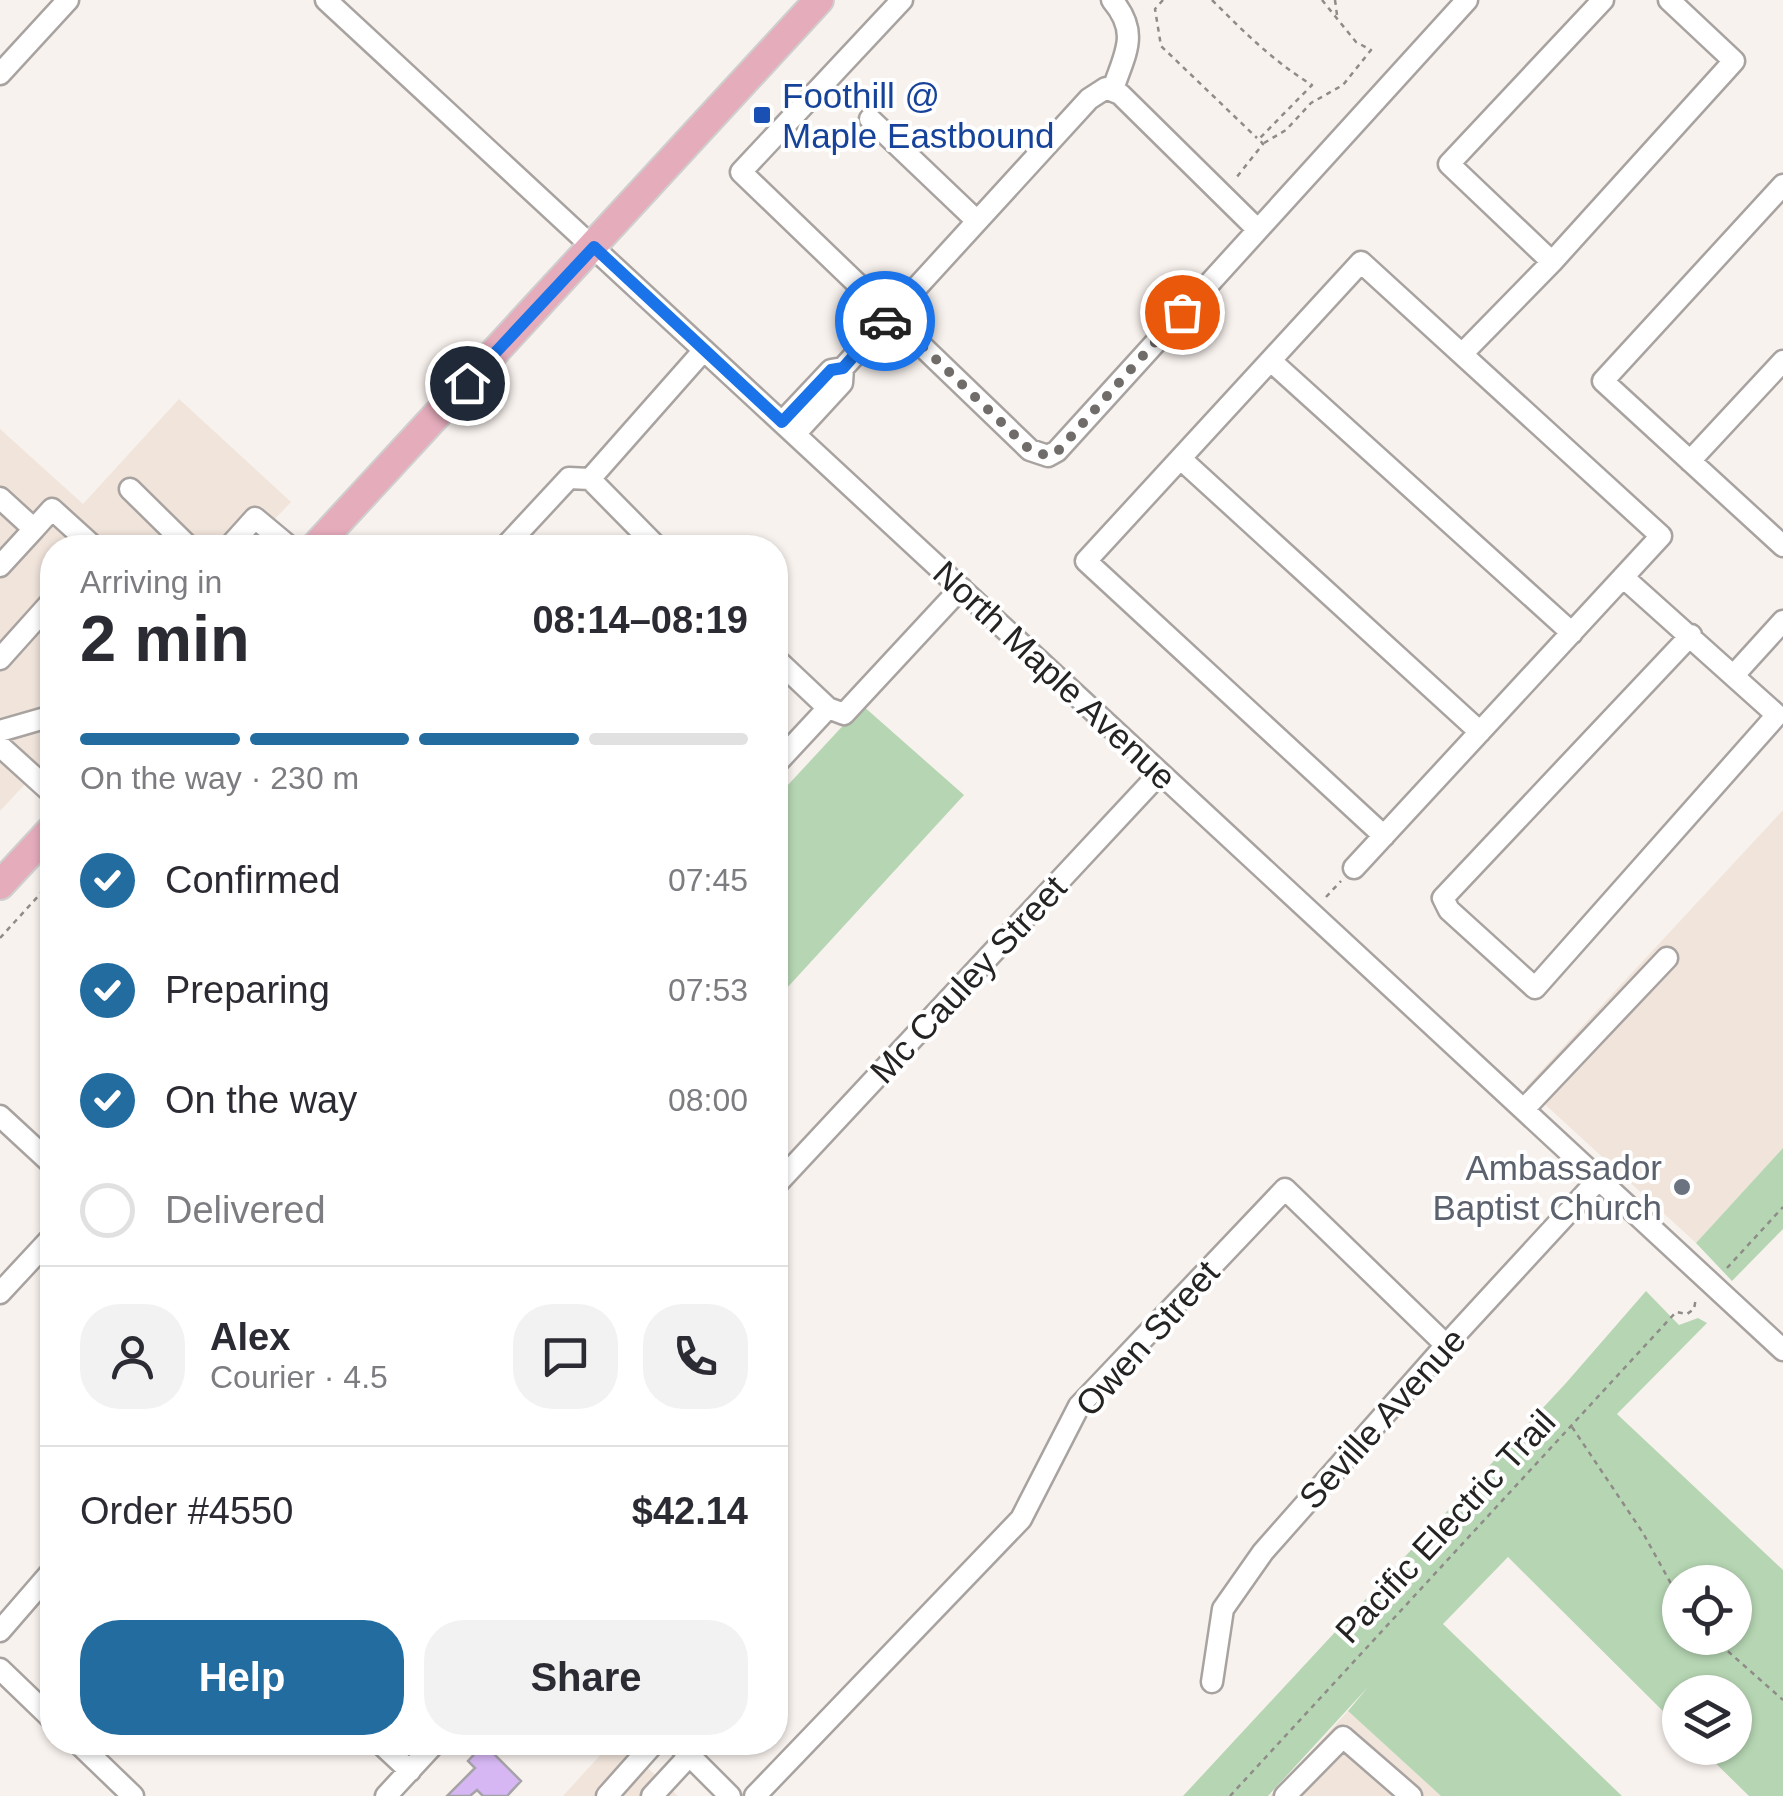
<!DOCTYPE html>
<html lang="en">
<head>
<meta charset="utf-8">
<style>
	body { margin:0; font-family:Helvetica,sans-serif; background:#f2f2f3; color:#2b2b33; height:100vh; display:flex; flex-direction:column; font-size:38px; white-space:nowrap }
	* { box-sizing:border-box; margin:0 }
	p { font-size:32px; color:#7c7c81 }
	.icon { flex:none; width:55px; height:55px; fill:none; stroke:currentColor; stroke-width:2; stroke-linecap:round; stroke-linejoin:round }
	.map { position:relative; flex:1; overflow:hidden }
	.drawer { position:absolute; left:40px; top:535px; width:748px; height:1220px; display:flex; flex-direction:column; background:#fff; border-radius:40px; box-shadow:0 2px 8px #0004 }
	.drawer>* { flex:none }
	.tools { position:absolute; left:1662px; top:1565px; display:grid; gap:20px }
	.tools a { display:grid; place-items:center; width:90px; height:90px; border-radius:50%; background:#fff; box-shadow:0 2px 8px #0004; font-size:50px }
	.pin { position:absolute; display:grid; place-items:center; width:85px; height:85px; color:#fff; margin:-42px; border:5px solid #fff; border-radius:50%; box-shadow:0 2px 10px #0007 }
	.courier { position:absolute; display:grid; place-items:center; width:100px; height:100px; margin:-50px; border:8px solid #1a73e8; border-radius:50%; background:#fff; color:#222; box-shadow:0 2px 12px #0007 }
	.headline em { font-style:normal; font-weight:700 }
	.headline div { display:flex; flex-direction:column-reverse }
	.headline { display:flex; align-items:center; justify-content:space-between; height:170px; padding:0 40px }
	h1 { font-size:65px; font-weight:700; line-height:75px }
	.bar { display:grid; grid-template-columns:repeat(4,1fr); gap:15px 10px; align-content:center; height:120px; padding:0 40px }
	.bar i { height:12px; border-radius:8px; background:#e1e1e2 }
	.bar .on { background:#226c9f }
	.bar p { grid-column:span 4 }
	.line { display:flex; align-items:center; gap:25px; padding:0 40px; border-top:2px solid #e1e1e2 }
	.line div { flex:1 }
	.round { display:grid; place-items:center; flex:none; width:105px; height:105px; border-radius:40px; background:#f2f2f3 }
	ol { padding:0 40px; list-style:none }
	li { display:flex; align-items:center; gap:30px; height:110px }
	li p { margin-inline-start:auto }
	li .icon { padding:10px; border-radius:50%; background:#226c9f; color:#fff; stroke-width:4 }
	li:last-child { color:#7c7c81 }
	li i { width:55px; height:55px; border:5px solid #e1e1e2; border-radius:50% }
	.cta { display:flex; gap:20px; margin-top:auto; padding:20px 40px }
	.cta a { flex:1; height:115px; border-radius:40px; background:#226c9f; color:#fff; font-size:40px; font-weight:700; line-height:115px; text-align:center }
	.cta a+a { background:#f2f2f3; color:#2b2b33 }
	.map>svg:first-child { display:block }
	.built { fill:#f0e4db }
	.green { fill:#b6d6b3; fill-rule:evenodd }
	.building { fill:#d6b7f3; stroke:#a5a3a8; stroke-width:2.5 }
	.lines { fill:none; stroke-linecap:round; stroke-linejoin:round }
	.minor-casing { stroke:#a8a3a0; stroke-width:25 }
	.major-casing { stroke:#cfcfcf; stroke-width:32 }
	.path { stroke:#8f8b88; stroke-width:2.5; stroke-dasharray:5 5; stroke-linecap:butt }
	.minor { stroke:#fff; stroke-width:20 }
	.major { stroke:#e5acbc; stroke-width:28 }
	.done { stroke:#706c6a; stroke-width:10; stroke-dasharray:0 18 }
	.route { stroke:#1a73e8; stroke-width:12 }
	.transit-dot { fill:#1a4fb4; stroke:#fff; stroke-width:4 }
	.worship-dot { fill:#6b7280; stroke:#fff; stroke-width:4 }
	.labels { text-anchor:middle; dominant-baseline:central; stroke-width:8; stroke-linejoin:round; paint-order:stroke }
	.transit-label { font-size:35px; fill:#164399; stroke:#fff; text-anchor:start }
	.street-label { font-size:35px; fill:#262423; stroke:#fff }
	.worship-label { font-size:35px; fill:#5b616d; stroke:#fff; text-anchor:end }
</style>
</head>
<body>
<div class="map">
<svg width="1783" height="1796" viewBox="0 0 1783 1796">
	<rect width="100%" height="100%" fill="#f8f2ee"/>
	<path class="built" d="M 179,399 L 291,502 L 248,547 L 52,548 L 52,755 L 0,811 L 0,429 L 83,504 Z
		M 1783,810 L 1783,1148 L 1696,1243 L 1526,1087 Z
		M 1348,1711 L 1441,1796 L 1270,1796 Z
		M 612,1742 L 621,1743 L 678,1796 L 563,1796 Z"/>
	<path class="green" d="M 862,705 L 964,795 L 775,1001 L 775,799 Z
		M 1783,1148 L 1783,1229 L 1732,1281 L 1696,1243 Z
		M 1646,1291 L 1679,1325 L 1698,1318 L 1707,1323 L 1617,1414 L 1783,1570 L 1783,1796 L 1749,1796 L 1700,1748 L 1735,1748 L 1735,1692 L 1680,1692 L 1680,1728 L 1508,1557 L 1443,1624 L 1622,1796 L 1441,1796 L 1348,1711 L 1368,1687 L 1268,1796 L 1183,1796 L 1566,1383 ZM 1735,1582 L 1735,1638 L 1680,1638 L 1680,1582 Z"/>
	<path class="building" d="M 484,1744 L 521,1781 L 507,1796 L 483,1796 L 477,1790 L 470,1796 L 447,1796 L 475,1768 L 468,1761 Z"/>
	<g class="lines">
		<defs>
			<path id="minor" d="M 326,0 L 1783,1350
				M 902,0 L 741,172 L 1030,450 L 1048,456 L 1057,451 L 1467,0
				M 1112,0 C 1140,33 1125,53 1113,89
				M 0,74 L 68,0
				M 870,119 L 977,221
				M 1783,185 L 1603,381 L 1783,546
				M 1552,262 L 1449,164 L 1603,0
				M 1462,354 L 1552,262 L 1734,61 L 1669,0
				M 1271,361 L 1572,633
				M 782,422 L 831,370 L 843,368 L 1089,99 L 1106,88 L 1120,94 L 1257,229
				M 795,434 L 842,383 L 843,368
				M 1181,459 L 1480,732
				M 1690,461 L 1783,361
				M 590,479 L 658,548
				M 130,489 L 190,548
				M 0,498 L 34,529 L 0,566
				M 34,529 L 52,509 L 95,548
				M 228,548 L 255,518 L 291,548
				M 504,548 L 569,478 L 590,479 L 704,350
				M 1623,577 L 1777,715 L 1535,988 L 1449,910 L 1443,898 L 1691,635
				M 775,658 L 828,708 L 844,714 L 961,588
				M 0,659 L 52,601
				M 1734,675 L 1783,621
				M 0,731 L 52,716
				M 0,746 L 52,793
				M 775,765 L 828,708
				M 1354,868 L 1661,536 L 1361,262 L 1086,561 L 1384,836
				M 1524,1109 L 1667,958
				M 0,1116 L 52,1164
				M 775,1186 L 1160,773
				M 0,1293 L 52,1237
				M 0,1631 L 52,1571
				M 0,1669 L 52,1719
				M 1212,1682 L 1223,1609 L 1263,1552 L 1446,1345 L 1599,1179
				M 77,1742 L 133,1796
				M 379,1742 L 410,1771
				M 676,1742 L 730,1796
				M 386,1796 L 436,1742
				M 607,1796 L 655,1742
				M 652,1796 L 689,1756
				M 755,1796 L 1021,1519 L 1079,1406 L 1285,1189 L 1446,1345
				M 1285,1796 L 1343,1737 L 1411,1796"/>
			<path id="major" d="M 314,548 L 819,0
				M 0,885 L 52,829"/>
		</defs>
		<use href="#minor" class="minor-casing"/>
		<use href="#major" class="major-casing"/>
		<path class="path" d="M 1163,0 L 1155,9 L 1161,46 L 1257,138
			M 1212,0 C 1244,32 1273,61 1312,85 L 1259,139 L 1263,144 L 1236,178
			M 1335,0 L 1337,15
			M 1264,143 L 1286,130 L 1311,103 L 1343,85 L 1371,50 L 1356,42 L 1322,0
			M 1326,897 L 1341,881
			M 0,938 L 52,881
			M 1727,1268 L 1783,1207
			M 1572,1427 L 1643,1533 L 1680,1600
			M 1713,1638 L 1783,1700
			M 1230,1796 L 1676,1312 L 1687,1314 L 1694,1309 L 1696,1298"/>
		<use href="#minor" class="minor"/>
		<use href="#major" class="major"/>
	</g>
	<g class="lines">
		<path class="done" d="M 885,321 L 890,315 L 1030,450 L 1048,456 L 1058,451 L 1182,312"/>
		<path class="route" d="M 467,383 L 594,247 L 782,422 L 831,370 L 843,368 L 885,321"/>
	</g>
	<rect class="transit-dot" x="752" y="105" width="20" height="20" rx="5"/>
	<circle class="worship-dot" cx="1682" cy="1187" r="10"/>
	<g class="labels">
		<g class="transit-label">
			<text x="782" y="95">Foothill @<tspan x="782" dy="40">Maple Eastbound</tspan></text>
		</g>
		<g class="street-label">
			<text transform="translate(1055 675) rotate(43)">North Maple Avenue</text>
			<text transform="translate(968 979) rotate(-47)">Mc Cauley Street</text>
			<text transform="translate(1147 1338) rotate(-48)">Owen Street</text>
			<text transform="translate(1382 1418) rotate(-48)">Seville Avenue</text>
			<text transform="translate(1445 1526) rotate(-47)">Pacific Electric Trail</text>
		</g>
		<g class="worship-label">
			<text x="1662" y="1167">Ambassador<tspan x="1662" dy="40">Baptist Church</tspan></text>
		</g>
	</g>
</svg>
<div class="tools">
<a><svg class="icon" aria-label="locate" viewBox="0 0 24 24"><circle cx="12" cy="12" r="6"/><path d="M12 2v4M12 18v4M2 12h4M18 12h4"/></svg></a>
<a><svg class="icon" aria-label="layers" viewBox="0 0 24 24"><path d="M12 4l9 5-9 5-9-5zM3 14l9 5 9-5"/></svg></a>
</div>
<div class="pin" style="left:1182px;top:312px;background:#ea580c"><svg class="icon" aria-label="bag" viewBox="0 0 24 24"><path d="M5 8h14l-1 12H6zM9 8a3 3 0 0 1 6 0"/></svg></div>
<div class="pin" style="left:467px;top:383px;background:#1f2937"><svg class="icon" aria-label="home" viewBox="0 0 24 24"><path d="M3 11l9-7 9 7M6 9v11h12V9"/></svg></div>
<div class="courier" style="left:885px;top:321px"><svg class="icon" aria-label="car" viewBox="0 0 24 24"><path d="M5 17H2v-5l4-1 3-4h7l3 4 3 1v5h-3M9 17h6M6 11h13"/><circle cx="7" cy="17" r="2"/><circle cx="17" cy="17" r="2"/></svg></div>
<section class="drawer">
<div class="headline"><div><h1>2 min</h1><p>Arriving in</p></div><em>08:14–08:19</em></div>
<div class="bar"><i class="on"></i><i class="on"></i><i class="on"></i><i></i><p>On the way · 230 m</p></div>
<ol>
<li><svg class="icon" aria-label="check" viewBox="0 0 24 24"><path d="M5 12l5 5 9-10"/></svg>Confirmed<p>07:45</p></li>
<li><svg class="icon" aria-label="check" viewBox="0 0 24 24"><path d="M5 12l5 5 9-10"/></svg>Preparing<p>07:53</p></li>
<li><svg class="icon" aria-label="check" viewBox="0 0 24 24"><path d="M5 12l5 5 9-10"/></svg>On the way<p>08:00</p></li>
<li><i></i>Delivered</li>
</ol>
<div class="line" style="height:180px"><a class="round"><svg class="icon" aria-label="person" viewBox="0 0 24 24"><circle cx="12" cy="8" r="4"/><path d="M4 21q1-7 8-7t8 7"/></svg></a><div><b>Alex</b><p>Courier · 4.5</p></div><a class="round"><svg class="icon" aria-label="chat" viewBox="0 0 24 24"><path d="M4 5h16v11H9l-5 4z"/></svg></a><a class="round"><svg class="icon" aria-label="phone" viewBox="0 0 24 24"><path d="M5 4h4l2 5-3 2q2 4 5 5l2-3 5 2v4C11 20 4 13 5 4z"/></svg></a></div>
<div class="line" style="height:130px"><div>Order #4550</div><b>$42.14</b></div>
<div class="cta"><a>Help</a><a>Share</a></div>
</section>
</div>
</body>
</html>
